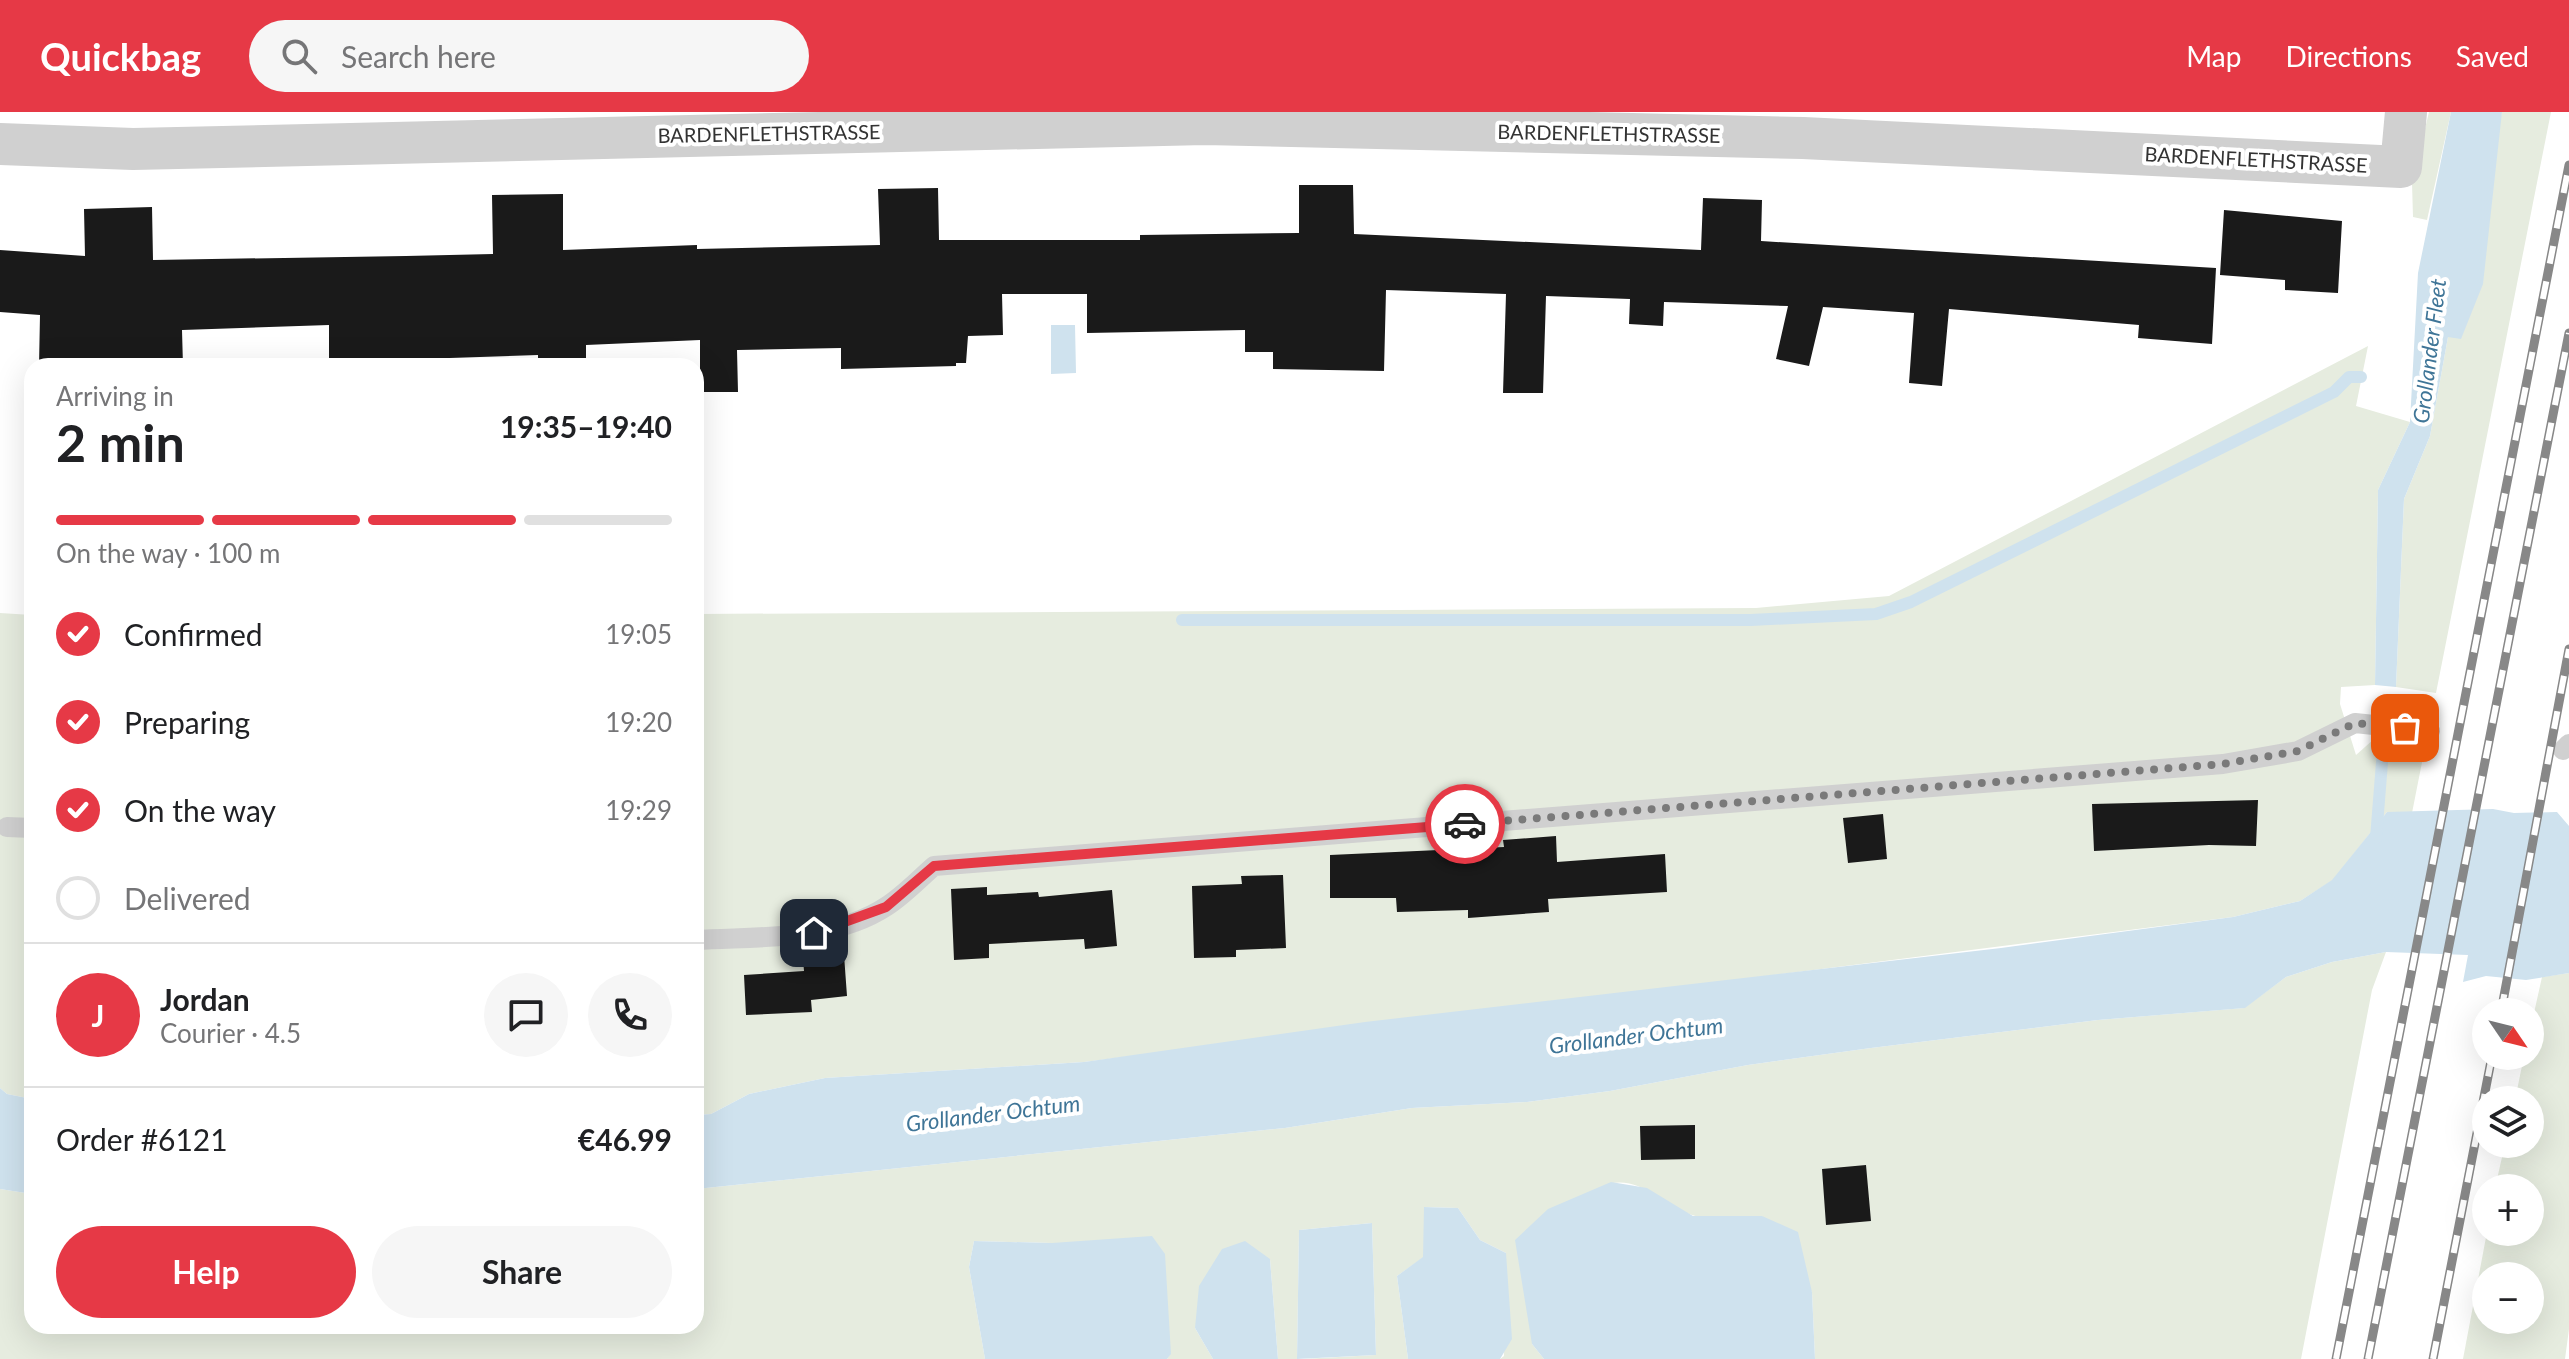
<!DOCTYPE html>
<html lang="en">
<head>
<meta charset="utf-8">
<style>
	body { margin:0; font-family:Lato,sans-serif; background:#f6f6f6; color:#202124; height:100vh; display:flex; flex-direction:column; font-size:30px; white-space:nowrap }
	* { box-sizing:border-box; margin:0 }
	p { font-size:26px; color:#757577 }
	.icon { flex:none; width:44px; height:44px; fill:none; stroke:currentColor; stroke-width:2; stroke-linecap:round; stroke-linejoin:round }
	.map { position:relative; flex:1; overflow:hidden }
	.sheet { position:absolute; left:24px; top:246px; width:680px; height:976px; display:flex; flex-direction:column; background:#fff; border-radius:24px; box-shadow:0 8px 32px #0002 }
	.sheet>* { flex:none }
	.needle { width:52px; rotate:125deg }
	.tools { position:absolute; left:2472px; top:886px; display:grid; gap:16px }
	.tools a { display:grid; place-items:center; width:72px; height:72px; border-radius:50%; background:#fff; box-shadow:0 8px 32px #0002; font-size:40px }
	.pin { position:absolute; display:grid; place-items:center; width:68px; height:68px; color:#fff; margin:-34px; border-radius:16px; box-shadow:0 4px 12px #0006 }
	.courier { position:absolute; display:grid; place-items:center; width:80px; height:80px; margin:-40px; border:6px solid #e63946; border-radius:50%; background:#fff; color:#222; box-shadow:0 2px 10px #0007 }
	.overview em { font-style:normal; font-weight:700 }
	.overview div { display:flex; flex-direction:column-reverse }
	.overview { display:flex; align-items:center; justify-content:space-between; height:136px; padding:0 32px }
	h1 { font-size:52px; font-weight:700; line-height:60px }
	.bar { display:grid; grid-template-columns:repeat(4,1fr); gap:12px 8px; align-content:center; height:96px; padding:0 32px }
	.bar i { height:10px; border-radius:6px; background:#e0e0e0 }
	.bar .active { background:#e63946 }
	.bar p { grid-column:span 4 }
	.line { display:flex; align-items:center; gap:20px; padding:0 32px; border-top:2px solid #e0e0e0 }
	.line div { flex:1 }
	.round { display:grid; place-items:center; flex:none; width:84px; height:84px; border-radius:42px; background:#f6f6f6 }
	ol { padding:0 32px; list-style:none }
	li { display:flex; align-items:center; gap:24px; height:88px }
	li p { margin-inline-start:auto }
	li .icon { padding:8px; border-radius:50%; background:#e63946; color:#fff; stroke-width:4 }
	li:last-child { color:#757577 }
	li i { width:44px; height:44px; border:4px solid #e0e0e0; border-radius:50% }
	.button { display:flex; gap:16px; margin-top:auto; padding:16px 32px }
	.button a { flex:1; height:92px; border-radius:48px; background:#e63946; color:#fff; font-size:32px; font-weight:700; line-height:92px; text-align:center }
	.button a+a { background:#f6f6f6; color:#202124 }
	header { display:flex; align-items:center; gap:48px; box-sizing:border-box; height:112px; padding:0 40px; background:#e63946; color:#fff }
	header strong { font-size:38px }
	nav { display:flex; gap:44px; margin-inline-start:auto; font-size:28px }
	.search { width:560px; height:72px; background:#f6f6f6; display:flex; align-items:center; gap:20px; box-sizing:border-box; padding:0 28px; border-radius:44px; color:#757577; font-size:30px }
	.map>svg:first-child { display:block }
	.green { fill:#e6ecdf; fill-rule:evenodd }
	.water { fill:#cfe2ee }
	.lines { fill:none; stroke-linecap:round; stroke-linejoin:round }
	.stream { stroke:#cfe2ee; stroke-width:12 }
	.building { fill:#1a1a1a }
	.service { stroke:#d0d0d0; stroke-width:20 }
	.minor { stroke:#d0d0d0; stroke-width:42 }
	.rail-casing { stroke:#888; stroke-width:9 }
	.rail { stroke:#fff; stroke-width:6; stroke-dasharray:18; stroke-linecap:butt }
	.done { stroke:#7a7a7a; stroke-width:8; stroke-dasharray:0 14.4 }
	.route { stroke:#e63946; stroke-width:10 }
	.labels { text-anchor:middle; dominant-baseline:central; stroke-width:8; stroke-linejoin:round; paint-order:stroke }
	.street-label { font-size:20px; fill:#333; stroke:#fff }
	.water-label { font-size:22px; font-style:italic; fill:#3f7597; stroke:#fff }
</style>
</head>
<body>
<header>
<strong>Quickbag</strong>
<div class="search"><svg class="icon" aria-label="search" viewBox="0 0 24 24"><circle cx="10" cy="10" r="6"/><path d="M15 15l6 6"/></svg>Search here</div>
<nav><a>Map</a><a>Directions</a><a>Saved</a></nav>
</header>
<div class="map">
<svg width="2569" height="1247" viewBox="0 0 2569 1247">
	<rect width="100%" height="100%" fill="#fff"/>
	<path class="green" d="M 2429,0 L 2451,0 L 2427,108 L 2413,105 L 2412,71 Z
		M 2502,0 L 2551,0 L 2436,581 L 2396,575 L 2404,387 L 2430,324 L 2448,225 Z
		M 2368,234 L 2356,294 L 2410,310 L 2378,378 L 2375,573 L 2341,575 L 2340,592 L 2356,643 L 2374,627 L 2426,630 L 2412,701 L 2387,700 L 2333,768 L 2300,789 L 2233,805 L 1084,950 L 825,966 L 749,982 L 711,1002 L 696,1003 L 696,502 L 1756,496 L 1889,484 Z
		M 0,501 L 32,503 L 32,987 L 7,982 L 0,976 Z
		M 2386,840 L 2372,878 L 2301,1247 L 1815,1247 L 1812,1180 L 1762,1104 C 1742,1104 1710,1110 1692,1103 C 1661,1092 1634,1057 1599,1076 L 1532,1232 L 1544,1247 L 1500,1247 L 1504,1244 L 1506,1141 L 1480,1128 L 1458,1096 L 1425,1095 L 1424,1145 L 1397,1164 L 1408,1247 L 1302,1247 L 1376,1243 L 1372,1111 L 1299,1118 L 1297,1247 L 1278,1247 L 1270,1147 L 1195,1216 L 1213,1247 L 1167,1247 L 1171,1241 L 1052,1131 L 974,1129 L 969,1155 L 985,1247 L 0,1247 L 0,1077 L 32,1082 L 32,1214 L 696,1214 L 696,1077 L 1285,1016 L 1412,996 L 1527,990 L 1610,979 L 1748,953 L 1871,936 L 2098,908 L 2244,896 L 2286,865 L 2332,850 Z
		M 2569,861 L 2569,1217 L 2565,1247 L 2463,1247 L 2487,1120 L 2530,1120 L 2530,1076 L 2495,1076 L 2505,1032 L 2530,1032 L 2530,988 L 2515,988 L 2524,944 L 2530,944 L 2530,919 L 2542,865 ZM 2486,1164 L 2530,1164 L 2530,1208 L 2486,1208 Z"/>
	<path class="water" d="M 2451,0 L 2502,0 L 2483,172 L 2461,227 L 2448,225 L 2430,324 L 2404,387 L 2396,575 L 2375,573 L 2378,378 L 2410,310 L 2418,161 Z
		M 1051,213 L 1075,213 L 1076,261 L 1051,262 Z
		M 2493,697 L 2514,701 L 2557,700 L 2569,714 L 2569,861 L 2526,868 L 2486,864 L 2463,870 L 2468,843 L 2386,840 L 2332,850 L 2286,865 L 2245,896 L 2098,908 L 1871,936 L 1748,953 L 1610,979 L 1527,990 L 1412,996 L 1285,1016 L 696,1077 L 696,1003 L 711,1002 L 749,982 L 825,966 L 1084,950 L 1365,910 L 2001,836 L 2233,805 L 2300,789 L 2332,768 L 2387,700 Z
		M 0,976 L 7,982 L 32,987 L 32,1082 L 0,1077 Z
		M 1611,1070 L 1647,1076 L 1693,1104 L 1762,1104 L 1798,1120 L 1812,1180 L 1815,1247 L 1544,1247 L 1532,1232 L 1515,1128 L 1548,1097 Z
		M 1424,1095 L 1458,1096 L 1480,1128 L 1506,1141 L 1512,1227 L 1500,1247 L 1408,1247 L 1397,1164 L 1423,1145 Z
		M 1372,1111 L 1376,1243 L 1297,1247 L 1299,1118 Z
		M 1152,1124 L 1165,1142 L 1171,1242 L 1167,1247 L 985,1247 L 969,1155 L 974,1129 L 1052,1131 Z
		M 1245,1129 L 1270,1147 L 1278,1247 L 1213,1247 L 1195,1216 L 1199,1174 L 1222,1137 Z"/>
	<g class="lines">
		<path class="stream" d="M 1182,508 L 1751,508 L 1876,502 L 1911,490 L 2334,280 L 2349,265 L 2361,265
			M 2376,726 L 2383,638"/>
	</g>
	<path class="building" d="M 1299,73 L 1353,73 L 1354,122 L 1701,138 L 1703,86 L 1762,88 L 1761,129 L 2216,156 L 2212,232 L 2138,226 L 2139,213 L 1949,197 L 1942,274 L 1909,271 L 1914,201 L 1823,195 L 1809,254 L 1776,247 L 1788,194 L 1664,190 L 1663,214 L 1629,212 L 1630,187 L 1546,184 L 1543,281 L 1503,281 L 1506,182 L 1386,178 L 1384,259 L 1273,257 L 1273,240 L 1245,240 L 1245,218 L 1087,221 L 1087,182 L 1002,182 L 1003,223 L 968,224 L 966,251 L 956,251 L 956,254 L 841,257 L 841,236 L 737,238 L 738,280 L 700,280 L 700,228 L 586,233 L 586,254 L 538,254 L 538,243 L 329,250 L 329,213 L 182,218 L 183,254 L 39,254 L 40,203 L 0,200 L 0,138 L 85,144 L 84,97 L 152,95 L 153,148 L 406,144 L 493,142 L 492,83 L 563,82 L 563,138 L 697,133 L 697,137 L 880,133 L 878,77 L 938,76 L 939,128 L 1140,128 L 1140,123 L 1299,121 Z
		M 2224,98 L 2342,109 L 2338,181 L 2285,178 L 2285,168 L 2220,163 Z
		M 2258,688 L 2256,734 L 2209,733 L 2094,739 L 2092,692 Z
		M 1883,702 L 1887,747 L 1848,751 L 1843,706 Z
		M 1556,724 L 1557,750 L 1665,742 L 1667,780 L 1548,787 L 1549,800 L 1468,806 L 1468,798 L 1397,800 L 1396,786 L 1330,786 L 1330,743 L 1504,735 L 1503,728 Z
		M 1283,763 L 1286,836 L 1236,838 L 1236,845 L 1194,846 L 1192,774 L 1242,772 L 1241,764 Z
		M 987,775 L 987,783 L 1038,780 L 1039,785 L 1112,778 L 1117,834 L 1085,837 L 1084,827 L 989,832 L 989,846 L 954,848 L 951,777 Z
		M 844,843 L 847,884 L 811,888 L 812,900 L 746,903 L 744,863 L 804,859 L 803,847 Z
		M 1695,1013 L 1695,1047 L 1641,1048 L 1640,1014 Z
		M 1866,1053 L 1871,1109 L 1826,1113 L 1822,1057 Z"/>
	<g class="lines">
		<path class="service" d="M 2563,638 L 2569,632
			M 7,715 L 32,716
			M 696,828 C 758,824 833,830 887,794 C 904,783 919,767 934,754 L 2223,652 L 2298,639 L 2355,611 L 2430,619"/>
		<path class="minor" d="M 0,32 L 133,37 L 1205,12 L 1803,26 L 2401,55 L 2406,0"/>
		<defs>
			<path id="rail" d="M 2501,900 L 2569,537
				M 2336,1247 L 2569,53
				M 2368,1247 L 2569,221
				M 2433,1247 L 2492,944"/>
		</defs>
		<use href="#rail" class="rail-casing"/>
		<use href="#rail" class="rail"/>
	</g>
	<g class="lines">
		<path class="done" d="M 1465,712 L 2223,652 L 2298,639 L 2355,611 L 2405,616"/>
		<path class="route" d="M 814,821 L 886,795 L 934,754 L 1465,712"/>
	</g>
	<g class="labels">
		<g class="street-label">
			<text transform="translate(769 21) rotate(-1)">BARDENFLETHSTRASSE</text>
			<text transform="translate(1609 21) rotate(1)">BARDENFLETHSTRASSE</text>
			<text transform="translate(2256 47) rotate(3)">BARDENFLETHSTRASSE</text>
		</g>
		<g class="water-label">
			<text transform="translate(2429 239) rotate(-83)">Grollander Fleet</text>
			<text transform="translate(1636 923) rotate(-7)">Grollander Ochtum</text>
			<text transform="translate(993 1001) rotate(-7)">Grollander Ochtum</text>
		</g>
	</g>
</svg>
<div class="tools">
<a><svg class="needle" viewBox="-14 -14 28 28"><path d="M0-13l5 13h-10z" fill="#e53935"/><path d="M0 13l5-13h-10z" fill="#757577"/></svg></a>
<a><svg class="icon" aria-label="layers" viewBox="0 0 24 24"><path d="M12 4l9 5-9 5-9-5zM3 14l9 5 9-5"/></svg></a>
<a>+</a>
<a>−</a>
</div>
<div class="pin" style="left:2405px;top:616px;background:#ea580c"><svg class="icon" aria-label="bag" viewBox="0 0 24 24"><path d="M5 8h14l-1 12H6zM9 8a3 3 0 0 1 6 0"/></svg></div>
<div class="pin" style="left:814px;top:821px;background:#1f2937"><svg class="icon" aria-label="home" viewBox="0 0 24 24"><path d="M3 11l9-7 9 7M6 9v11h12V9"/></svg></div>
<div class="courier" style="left:1465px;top:712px"><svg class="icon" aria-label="car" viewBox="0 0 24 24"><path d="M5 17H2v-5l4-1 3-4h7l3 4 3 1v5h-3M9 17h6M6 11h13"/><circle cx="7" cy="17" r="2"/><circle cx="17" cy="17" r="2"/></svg></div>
<section class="sheet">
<div class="overview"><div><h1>2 min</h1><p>Arriving in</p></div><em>19:35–19:40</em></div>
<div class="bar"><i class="active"></i><i class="active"></i><i class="active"></i><i></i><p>On the way · 100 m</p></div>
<ol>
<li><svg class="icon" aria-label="check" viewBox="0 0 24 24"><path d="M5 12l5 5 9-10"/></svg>Confirmed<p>19:05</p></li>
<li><svg class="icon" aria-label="check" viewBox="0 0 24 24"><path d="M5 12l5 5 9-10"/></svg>Preparing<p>19:20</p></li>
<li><svg class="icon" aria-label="check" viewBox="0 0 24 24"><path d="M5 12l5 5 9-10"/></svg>On the way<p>19:29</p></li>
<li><i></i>Delivered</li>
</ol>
<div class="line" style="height:144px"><b class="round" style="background:#e63946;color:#fff">J</b><div><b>Jordan</b><p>Courier · 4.5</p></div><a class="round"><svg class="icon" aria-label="chat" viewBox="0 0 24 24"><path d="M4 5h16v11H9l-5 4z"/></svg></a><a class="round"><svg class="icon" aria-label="phone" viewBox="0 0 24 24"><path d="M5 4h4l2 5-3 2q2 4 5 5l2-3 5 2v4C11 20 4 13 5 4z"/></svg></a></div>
<div class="line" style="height:104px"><div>Order #6121</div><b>€46.99</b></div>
<div class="button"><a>Help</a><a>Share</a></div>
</section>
</div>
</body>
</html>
